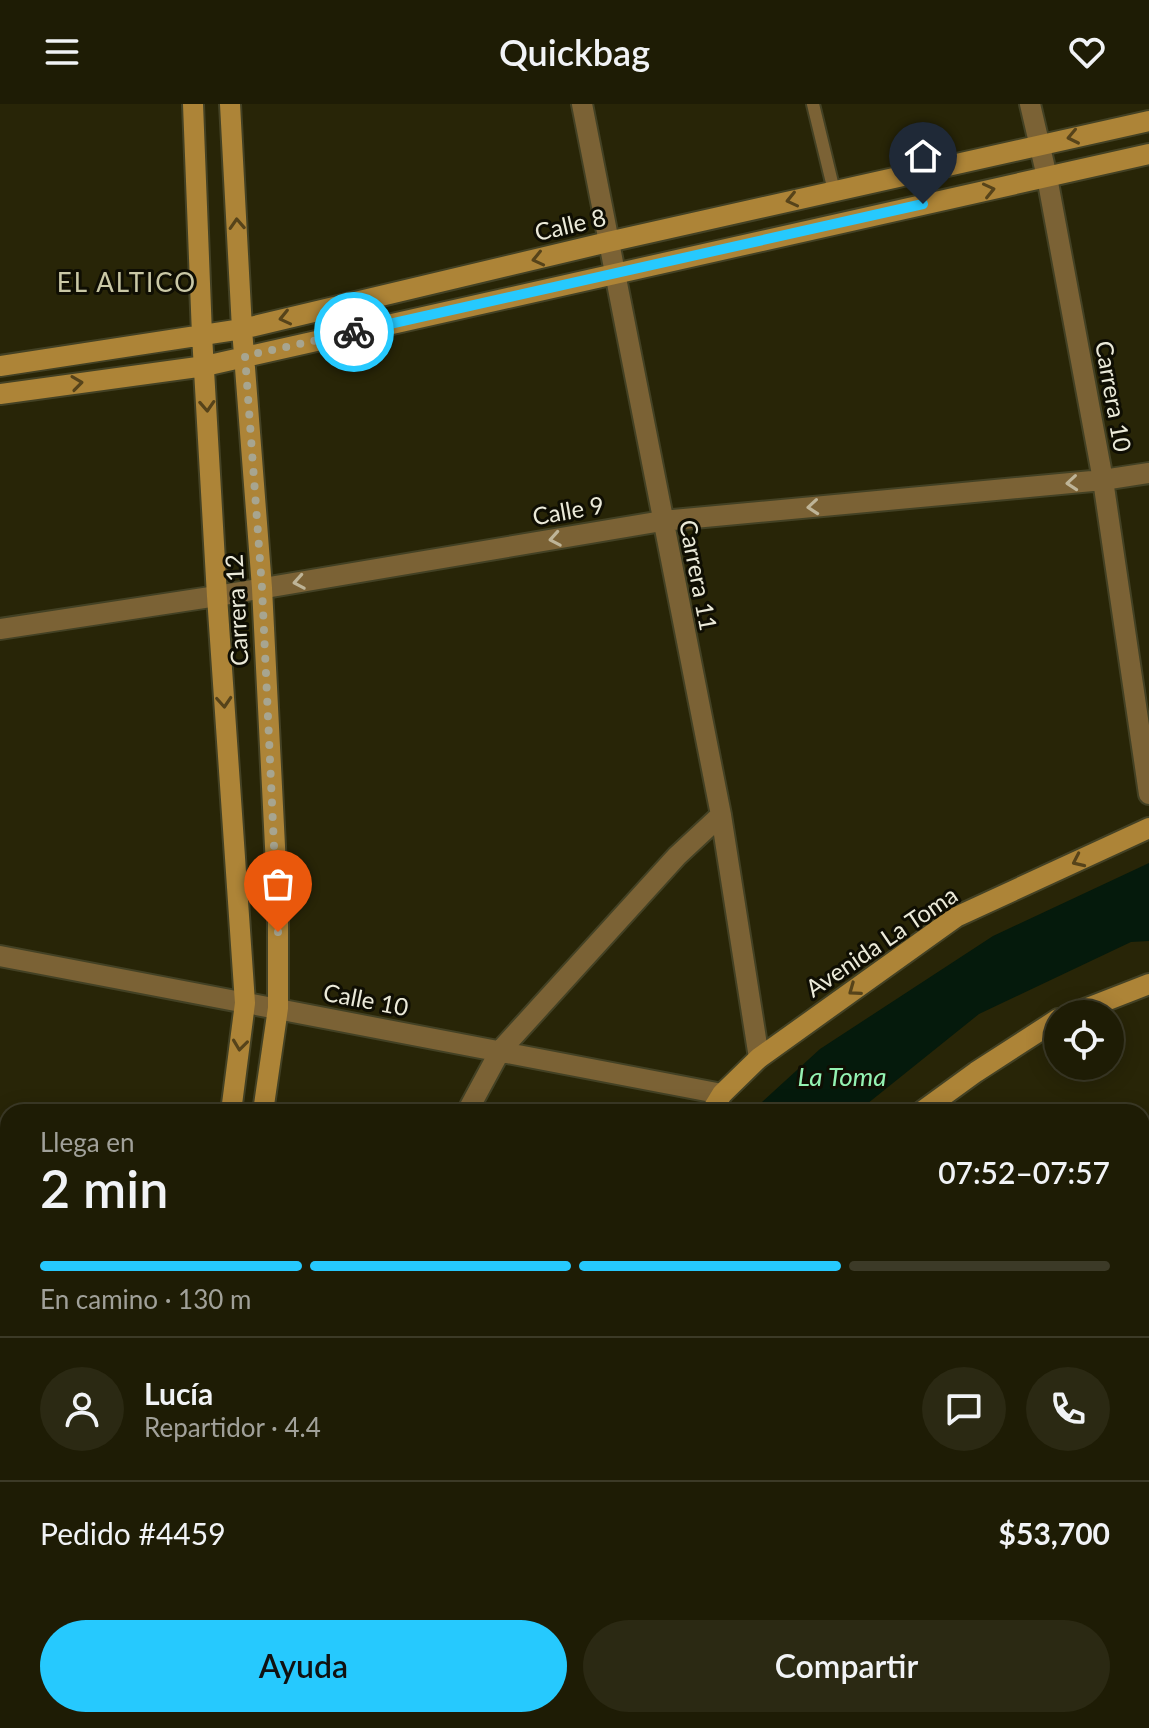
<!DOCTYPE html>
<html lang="es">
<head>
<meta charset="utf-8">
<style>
	body { margin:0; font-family:Lato,sans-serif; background:#2b2913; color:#f1f3f6; height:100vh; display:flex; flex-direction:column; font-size:30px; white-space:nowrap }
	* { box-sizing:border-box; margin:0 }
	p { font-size:26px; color:#a1a19a }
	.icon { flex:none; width:44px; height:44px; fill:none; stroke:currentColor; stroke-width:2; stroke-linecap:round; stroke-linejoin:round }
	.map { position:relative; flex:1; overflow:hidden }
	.details { position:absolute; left:0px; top:1000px; width:1150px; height:624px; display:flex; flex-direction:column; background:#1e1c05; border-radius:24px 24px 0 0; box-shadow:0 4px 20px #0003,0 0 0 2px #3c3a27 }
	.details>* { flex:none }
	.fabs { position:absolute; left:1044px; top:896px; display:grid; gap:16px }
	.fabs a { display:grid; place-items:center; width:80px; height:80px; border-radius:50%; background:#1e1c05; box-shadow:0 4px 20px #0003,0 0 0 2px #3c3a27; font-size:40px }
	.pin { position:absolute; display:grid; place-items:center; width:68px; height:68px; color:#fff; margin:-82px -34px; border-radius:50% 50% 50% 0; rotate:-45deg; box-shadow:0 0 8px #0007 }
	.pin .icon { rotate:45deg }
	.courier { position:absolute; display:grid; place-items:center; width:80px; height:80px; margin:-40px; border:6px solid #26c9fe; border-radius:50%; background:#fff; color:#222; box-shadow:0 2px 10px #0007 }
	.summary em { font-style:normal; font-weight:600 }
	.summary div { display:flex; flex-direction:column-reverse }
	.summary { display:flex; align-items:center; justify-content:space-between; height:136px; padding:0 40px }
	h1 { font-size:52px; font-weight:600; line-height:60px }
	.bar { display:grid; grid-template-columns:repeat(4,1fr); gap:12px 8px; align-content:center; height:96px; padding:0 40px }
	.bar i { height:10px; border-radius:6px; background:#3c3a27 }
	.bar .on { background:#26c9fe }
	.bar p { grid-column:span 4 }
	.line { display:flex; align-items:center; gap:20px; padding:0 40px; border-top:2px solid #3c3a27 }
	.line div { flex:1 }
	.round { display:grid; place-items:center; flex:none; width:84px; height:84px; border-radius:42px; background:#2b2913 }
	.action { display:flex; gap:16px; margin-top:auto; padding:16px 40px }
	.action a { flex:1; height:92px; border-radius:48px; background:#26c9fe; color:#111; font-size:32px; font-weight:600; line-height:92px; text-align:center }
	.action a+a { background:#2b2913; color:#f1f3f6 }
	header { display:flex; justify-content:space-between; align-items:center; height:104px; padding:0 40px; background:#1e1c05; font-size:36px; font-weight:600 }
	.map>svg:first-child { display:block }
	.water { fill:#051a0c }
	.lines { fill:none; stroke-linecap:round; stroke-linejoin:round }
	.service-casing { stroke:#434124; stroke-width:16 }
	.minor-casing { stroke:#434124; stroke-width:24 }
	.secondary-casing { stroke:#434124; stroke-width:24 }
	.service { stroke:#7b6235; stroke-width:12 }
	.minor { stroke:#7b6235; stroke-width:20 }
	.secondary { stroke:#ad8437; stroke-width:20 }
	.oneway { stroke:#56431a }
	.oneway2 { stroke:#beb497 }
	.done { stroke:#a7a590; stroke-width:8; stroke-dasharray:0 14.4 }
	.route { stroke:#26c9fe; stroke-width:10 }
	.labels { text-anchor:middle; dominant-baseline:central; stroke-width:6; stroke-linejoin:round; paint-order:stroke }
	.street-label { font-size:24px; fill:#ebead9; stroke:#0f0e03 }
	.neighbourhood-label { font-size:26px; letter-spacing:2px; fill:#cac8a6; stroke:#0f0e03 }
	.water-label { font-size:26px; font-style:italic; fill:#94f2b2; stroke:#0f0e03 }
</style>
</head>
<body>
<header><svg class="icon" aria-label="menu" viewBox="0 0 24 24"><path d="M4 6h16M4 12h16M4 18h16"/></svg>Quickbag<svg class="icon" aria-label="heart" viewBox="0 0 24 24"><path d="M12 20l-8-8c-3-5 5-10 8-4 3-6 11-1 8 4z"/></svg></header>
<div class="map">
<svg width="1149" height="1624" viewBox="0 0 1149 1624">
	<rect width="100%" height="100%" fill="#282507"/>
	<path class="water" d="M 1149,759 L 1149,837 L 1131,838 L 979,910 L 857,1008 L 756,1008 L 762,998 L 820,945 L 993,832 Z
		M 401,1616 L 488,1616 L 483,1624 L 392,1624 Z"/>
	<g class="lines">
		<defs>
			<path id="service" d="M 813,0 L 834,87"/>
			<path id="minor" d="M 582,0 L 721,711 L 759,954
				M 1030,0 L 1047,73 L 1103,376 L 1149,690
				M 0,525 L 217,492 L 662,417 L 1103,376 L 1149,369
				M 0,852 L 722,990
				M 467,1008 L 500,947 L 677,752 L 721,711
				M 1142,1065 L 1149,1066
				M 0,1257 L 8,1260
				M 1142,1317 L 1149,1319
				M 805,1624 L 807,1616"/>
			<path id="secondary" d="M 193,0 L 202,231 L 217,492 L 245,899 L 231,1008
				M 230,0 L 242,225 L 262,484 L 278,802 L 278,904 L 263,1008
				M 0,262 L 242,225 L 608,138 L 1149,17
				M 0,290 L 205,262 L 1149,50
				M 1072,910 L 1149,880
				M 711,1008 L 722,990 L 759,954 L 956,813 L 1149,724
				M 921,1008 L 976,968 L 1058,915
				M 1142,1482 L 1149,1469
				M 1142,1596 L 1149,1582
				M 104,1616 L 105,1624
				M 141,1616 L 143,1624
				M 361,1624 L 368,1616
				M 544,1624 L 550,1616
				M 1064,1624 L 1068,1616
				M 1128,1624 L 1132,1616"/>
		</defs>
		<use href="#service" class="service-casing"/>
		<use href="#minor" class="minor-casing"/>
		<use href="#secondary" class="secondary-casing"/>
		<use href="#service" class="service"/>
		<use href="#minor" class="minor"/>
		<use href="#secondary" class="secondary"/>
	</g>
	<defs><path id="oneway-chevron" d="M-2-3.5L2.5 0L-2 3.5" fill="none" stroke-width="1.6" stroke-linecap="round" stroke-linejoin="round" transform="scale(2)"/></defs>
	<g class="oneway">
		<use href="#oneway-chevron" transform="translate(1073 33) rotate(168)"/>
		<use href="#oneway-chevron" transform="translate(989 86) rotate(-13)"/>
		<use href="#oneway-chevron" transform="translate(792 96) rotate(167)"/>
		<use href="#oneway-chevron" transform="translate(237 120) rotate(-93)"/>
		<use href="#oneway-chevron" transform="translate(538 155) rotate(167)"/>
		<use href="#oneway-chevron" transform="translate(285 214) rotate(167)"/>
		<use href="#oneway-chevron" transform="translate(77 279) rotate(-8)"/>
		<use href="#oneway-chevron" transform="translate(207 302) rotate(87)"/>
		<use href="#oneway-chevron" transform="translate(224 598) rotate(86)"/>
		<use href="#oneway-chevron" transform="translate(1078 757) rotate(155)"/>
		<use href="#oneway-chevron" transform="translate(854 886) rotate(144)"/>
		<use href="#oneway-chevron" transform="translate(240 941) rotate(97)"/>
	</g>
	<g class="oneway2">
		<use href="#oneway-chevron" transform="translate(1072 379) rotate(175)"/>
		<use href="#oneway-chevron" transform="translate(813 403) rotate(175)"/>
		<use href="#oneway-chevron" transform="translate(555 435) rotate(170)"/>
		<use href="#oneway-chevron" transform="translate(299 478) rotate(170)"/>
	</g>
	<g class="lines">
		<path class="done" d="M 278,828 L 262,484 L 245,252 L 354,228"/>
		<path class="route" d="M 354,228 L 923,100"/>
	</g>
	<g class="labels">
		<g class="street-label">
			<text transform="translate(570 120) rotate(-13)">Calle 8</text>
			<text transform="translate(1114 292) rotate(80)">Carrera 10</text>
			<text transform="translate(568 406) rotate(-10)">Calle 9</text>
			<text transform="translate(699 471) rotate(79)">Carrera 11</text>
			<text transform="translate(236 506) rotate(-93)">Carrera 12</text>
			<text transform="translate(881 837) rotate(-34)">Avenida La Toma</text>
			<text transform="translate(366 895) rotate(11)">Calle 10</text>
		</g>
		<g class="neighbourhood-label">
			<text x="127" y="178">EL ALTICO</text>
		</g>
		<g class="water-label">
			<text x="842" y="972">La Toma</text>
		</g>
	</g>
</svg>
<div class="fabs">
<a><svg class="icon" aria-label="locate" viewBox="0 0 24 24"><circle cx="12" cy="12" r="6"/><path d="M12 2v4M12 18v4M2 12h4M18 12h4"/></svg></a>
</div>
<div class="pin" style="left:278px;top:828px;background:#ea580c"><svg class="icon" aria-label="bag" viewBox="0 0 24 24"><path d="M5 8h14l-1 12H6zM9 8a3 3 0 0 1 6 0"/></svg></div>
<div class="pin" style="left:923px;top:100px;background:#1f2937"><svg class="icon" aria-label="home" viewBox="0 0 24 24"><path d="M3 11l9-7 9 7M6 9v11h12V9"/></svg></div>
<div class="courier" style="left:354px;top:228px"><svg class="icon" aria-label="bike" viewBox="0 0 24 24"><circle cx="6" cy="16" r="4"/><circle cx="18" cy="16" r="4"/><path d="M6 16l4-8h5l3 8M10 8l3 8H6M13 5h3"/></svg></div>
<section class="details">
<div class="summary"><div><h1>2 min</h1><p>Llega en</p></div><em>07:52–07:57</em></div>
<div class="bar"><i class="on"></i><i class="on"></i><i class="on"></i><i></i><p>En camino · 130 m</p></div>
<div class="line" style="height:144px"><a class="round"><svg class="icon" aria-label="person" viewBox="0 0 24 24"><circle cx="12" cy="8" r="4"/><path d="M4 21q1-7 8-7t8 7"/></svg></a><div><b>Lucía</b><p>Repartidor · 4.4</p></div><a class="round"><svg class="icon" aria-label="chat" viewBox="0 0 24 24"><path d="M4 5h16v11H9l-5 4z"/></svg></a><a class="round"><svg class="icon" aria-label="phone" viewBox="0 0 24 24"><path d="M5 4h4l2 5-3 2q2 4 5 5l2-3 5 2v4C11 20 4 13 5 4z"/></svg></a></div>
<div class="line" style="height:104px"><div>Pedido #4459</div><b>$53,700</b></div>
<div class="action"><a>Ayuda</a><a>Compartir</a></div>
</section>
</div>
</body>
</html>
